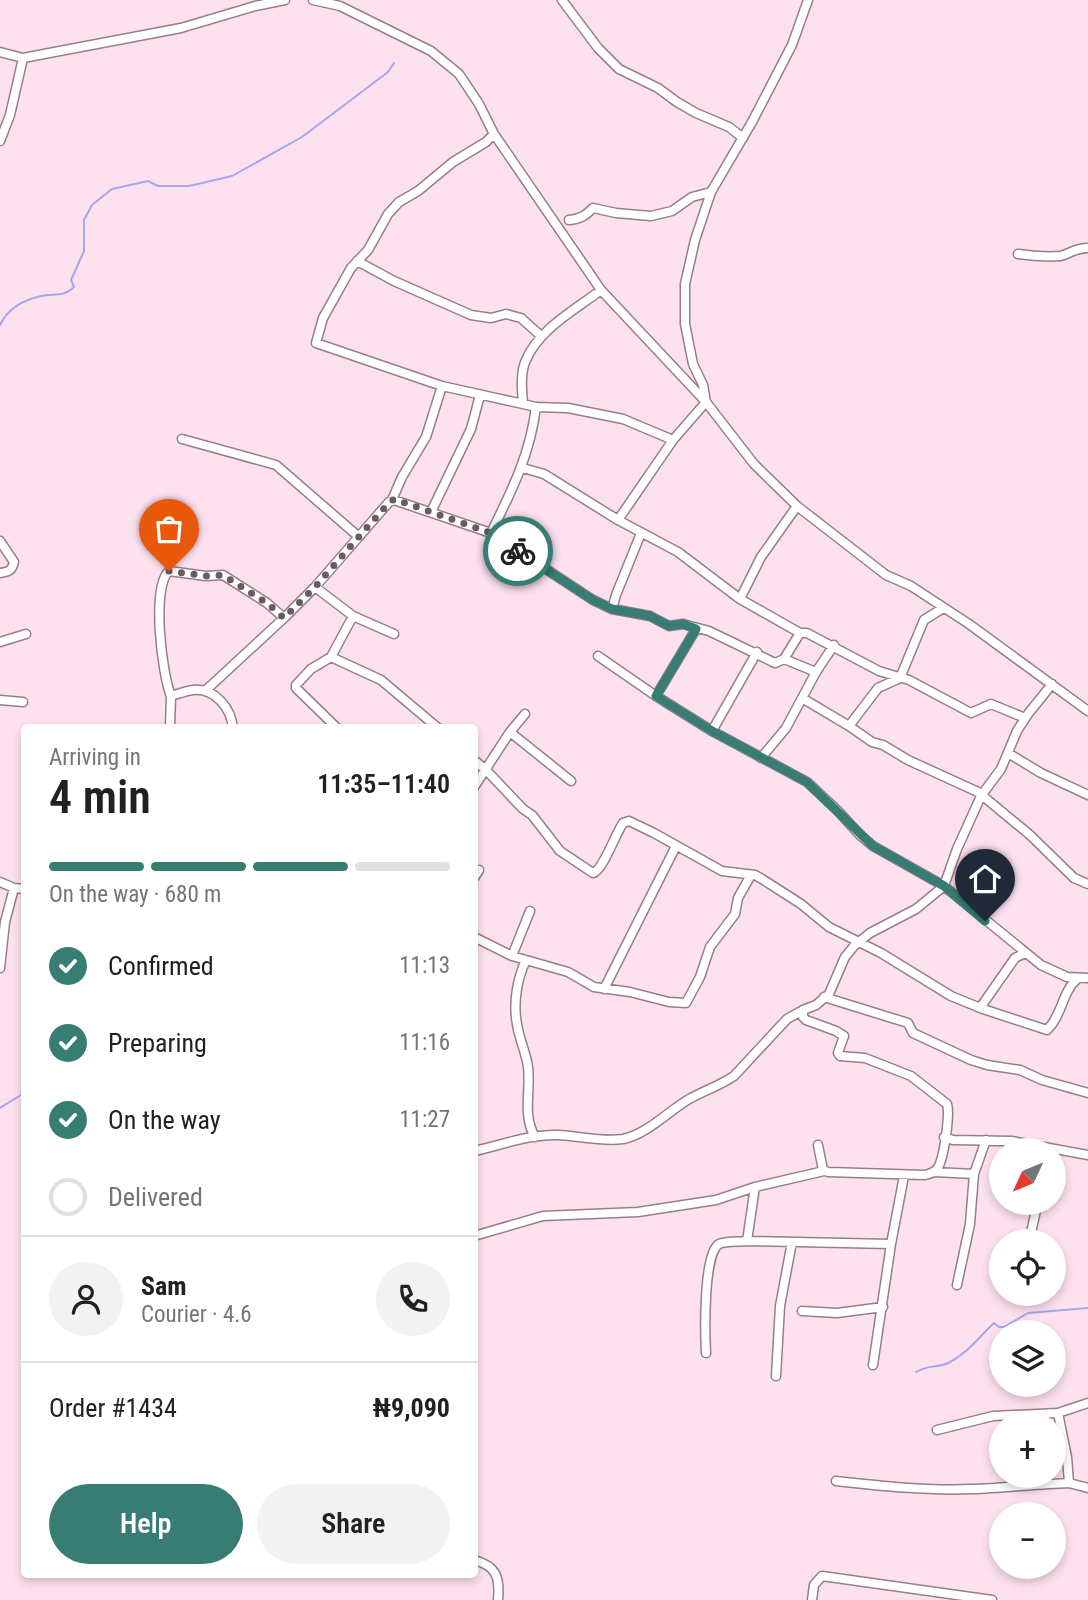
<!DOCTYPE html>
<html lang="en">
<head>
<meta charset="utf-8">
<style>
	body { margin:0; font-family:"Roboto Condensed",sans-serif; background:#f2f2f2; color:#202124; height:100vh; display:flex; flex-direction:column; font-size:26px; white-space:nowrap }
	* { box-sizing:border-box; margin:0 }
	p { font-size:23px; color:#757577 }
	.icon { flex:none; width:38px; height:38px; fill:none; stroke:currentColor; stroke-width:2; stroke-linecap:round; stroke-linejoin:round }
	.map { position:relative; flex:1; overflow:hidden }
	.sheet { position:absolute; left:21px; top:724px; width:457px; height:854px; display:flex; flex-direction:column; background:#fff; border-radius:7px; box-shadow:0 4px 10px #0003 }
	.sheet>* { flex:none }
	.needle { width:46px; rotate:226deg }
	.buttons { position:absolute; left:989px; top:1138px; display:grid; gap:14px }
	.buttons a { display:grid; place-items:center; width:77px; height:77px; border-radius:50%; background:#fff; box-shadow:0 4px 10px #0003; font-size:35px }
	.pin { position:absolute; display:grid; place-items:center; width:60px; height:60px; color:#fff; margin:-72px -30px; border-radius:50% 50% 50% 0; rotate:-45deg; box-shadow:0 0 7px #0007 }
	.pin .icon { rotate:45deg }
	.courier { position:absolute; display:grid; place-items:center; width:70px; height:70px; margin:-35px; border:5px solid #377d73; border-radius:50%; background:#fff; color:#222; box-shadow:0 2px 9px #0007 }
	.overview em { font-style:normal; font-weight:600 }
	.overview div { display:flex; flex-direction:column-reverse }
	.overview { display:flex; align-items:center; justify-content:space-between; height:119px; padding:0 28px }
	h1 { font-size:46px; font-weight:600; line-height:52px }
	.bar { display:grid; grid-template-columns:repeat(4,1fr); gap:10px 7px; align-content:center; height:84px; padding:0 28px }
	.bar i { height:9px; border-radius:5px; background:#e0e0e0 }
	.bar .active { background:#377d73 }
	.bar p { grid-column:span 4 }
	.line { display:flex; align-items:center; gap:18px; padding:0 28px; border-top:2px solid #e0e0e0 }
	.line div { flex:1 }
	.round { display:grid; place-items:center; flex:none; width:74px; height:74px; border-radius:37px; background:#f2f2f2 }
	ol { padding:0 28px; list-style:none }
	li { display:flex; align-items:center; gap:21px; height:77px }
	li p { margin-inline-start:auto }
	li .icon { padding:7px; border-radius:50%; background:#377d73; color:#fff; stroke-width:4 }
	li:last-child { color:#757577 }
	li i { width:38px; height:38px; border:4px solid #e0e0e0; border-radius:50% }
	.cta { display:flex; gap:14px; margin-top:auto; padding:14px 28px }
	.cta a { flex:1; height:80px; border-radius:42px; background:#377d73; color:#fff; font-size:28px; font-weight:600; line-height:80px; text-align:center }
	.cta a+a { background:#f2f2f2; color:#202124 }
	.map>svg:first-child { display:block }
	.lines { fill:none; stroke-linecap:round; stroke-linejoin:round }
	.stream { stroke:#a4a7ee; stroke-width:2 }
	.minor-casing { stroke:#977e8a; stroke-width:11 }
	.minor { stroke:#fff; stroke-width:8 }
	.done { stroke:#6a5a61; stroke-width:7; stroke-dasharray:0 12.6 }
	.route { stroke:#377d73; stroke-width:9 }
</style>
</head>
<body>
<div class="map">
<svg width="1088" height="1600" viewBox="0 0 1088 1600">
	<rect width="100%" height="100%" fill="#fee1ef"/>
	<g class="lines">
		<path class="stream" d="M 0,325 C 8,308 23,300 41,296 C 54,293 63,298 74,287 L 71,280 L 84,251 L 84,220 L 92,205 L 112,189 L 148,181 L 158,186 L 189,186 L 232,176 L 302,137 L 388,72 L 394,63
			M 0,1108 L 24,1093
			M 916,1372 C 929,1364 938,1368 948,1363 C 967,1354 979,1337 994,1323 L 999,1327 L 1004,1327 L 1028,1313 L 1088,1308"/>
		<defs>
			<path id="minor" d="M 313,0 L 340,6 L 431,51 L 459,74 L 479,104 L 494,134 L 601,290 L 706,402 L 754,464 L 797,506 L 886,575 L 911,586 L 969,624 L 1088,711
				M 562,0 L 598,48 L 619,69 L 658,88 L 677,102 L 696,113 L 729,127 L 743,138
				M 0,52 L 23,58 L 181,28 L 255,6 L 285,0
				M 0,141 L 10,115 L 23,58
				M 569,220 C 580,219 585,216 593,208 L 616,213 L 651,216 L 672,211 L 692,197 L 711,192
				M 1018,254 C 1032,256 1046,257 1060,256 C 1071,254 1073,248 1088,248
				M 357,261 L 394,281 L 471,315 L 491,318 L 506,314 L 521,318 L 541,336
				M 442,386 L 316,343 L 323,318 L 351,268 L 368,250 L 388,214 L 399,202 L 418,191 L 453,162 L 486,142 L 494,134
				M 536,407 L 523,404 C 522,390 520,373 526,360 C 539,329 575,310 601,290
				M 182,439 L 276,465 L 359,537
				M 673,440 L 618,520 L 678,552 L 740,599 L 800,633
				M 523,468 L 544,474 L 618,520
				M 392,500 L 402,477 L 426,437 L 442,386 L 523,404
				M 431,512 L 471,429 L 480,395
				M 491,533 C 512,490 530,455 536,407 L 568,408 L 623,419 L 673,440 L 706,402 L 703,385 L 693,364 L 685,324 L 685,284 L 695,240 L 711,192 L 752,122 L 792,45 L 808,0
				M 0,541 L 14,562 C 12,571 8,572 0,573
				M 315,587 L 353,616 L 394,634
				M 740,599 L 761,557 L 797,506
				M 943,608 L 924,620 L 900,678 L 878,688 L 849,726 L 872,742 L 883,745 L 908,760 L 978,792 L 1030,835 L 1074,878 L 1088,884
				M 612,609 L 616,595 L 641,533
				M 284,618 L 315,587 L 389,502 L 394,500 L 491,533 L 593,600 L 612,609 L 650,616 L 669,626 L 683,624 L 709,631 L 775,663 L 784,659 L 800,633 L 807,633 L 879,671 L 909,680 L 971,713 L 991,704 L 1025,718
				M 0,642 L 26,634
				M 598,656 L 656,696 L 712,731 L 807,782 L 838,811 L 860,835 L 873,846 L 944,886 L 1041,965 L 1067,977 L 1088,978
				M 331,657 L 381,680 L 438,728
				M 784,659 L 816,672
				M 171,696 C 162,674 151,587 169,571 L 206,576 L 223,575 L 267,603 L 284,618 L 205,691
				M 656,696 L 696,629
				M 802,698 L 849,726
				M 0,700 L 23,702
				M 170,728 L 171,696 C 178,694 185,691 193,690 C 215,688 231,708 233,728
				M 337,728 L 296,688 L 296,685 L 311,669 L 331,657 L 353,616
				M 712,731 L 757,652
				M 510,732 L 571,781
				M 1008,753 L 1041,773 L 1088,795
				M 761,758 L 786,728 L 816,672 L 834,645
				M 474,760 L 487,771 L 523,809 L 532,815 L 560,851 L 593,873 C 603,870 615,835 623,823 L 629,821 L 654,833 L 722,871 L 755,875 L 762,879 L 801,904 L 829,927 L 881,953 L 951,996 L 983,1009 L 1047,1030 C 1062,1016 1062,992 1077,979
				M 474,787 L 510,732 L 525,714
				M 474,878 L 479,870
				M 0,882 L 14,888 L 24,889
				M 474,937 L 512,956 L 568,972 L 594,987 L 630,992 L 669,1002 L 686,1003 L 700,977 L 710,947 L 735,914 L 738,898 L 751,875
				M 512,956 L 530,911
				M 526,960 C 517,979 513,1003 517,1024 C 519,1039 526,1052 528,1067 C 531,1091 522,1115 535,1137
				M 0,968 L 5,922 L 14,888
				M 604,989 L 676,846
				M 824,997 L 908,1023 L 913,1033 L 971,1060 L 987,1065 L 1020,1070 L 1042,1080 L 1088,1093
				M 980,1008 L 1015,958 L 1025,953
				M 803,1010 L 803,1017 L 806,1020 L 836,1031 L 844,1036 L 838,1053 L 840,1056 L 865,1058 L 911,1076 L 947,1104 C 950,1114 944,1163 936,1170 C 933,1173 929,1174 925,1175 L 828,1172 L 823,1170 L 818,1145
				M 944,1137 L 953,1140 L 1012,1141 L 1088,1155
				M 474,1151 C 502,1145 530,1134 558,1135 C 580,1136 601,1142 623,1139 C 648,1134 669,1110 691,1098 C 706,1090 721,1085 734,1076 L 787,1019 L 803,1010 L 816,1005 L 829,994 L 845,957 L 854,946 L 870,933 L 916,909 L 944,886 L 957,849 L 981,796 L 1001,769 L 1017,731 L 1028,714 L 1052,684
				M 934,1172 L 974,1174 L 986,1140
				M 755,1187 L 747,1241 L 891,1244 L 873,1365
				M 474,1236 L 543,1216 L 638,1212 L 716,1200 L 755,1187 L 824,1171
				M 1029,1241 L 1038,1202
				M 891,1244 L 904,1176
				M 957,1285 L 970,1224 L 974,1174
				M 802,1311 L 837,1313 L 883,1307
				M 706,1353 C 705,1335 703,1254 719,1244 C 726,1241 739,1242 747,1241
				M 776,1376 L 780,1306 L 792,1242
				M 1058,1413 L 1067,1457 L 1069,1483 L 1088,1488
				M 937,1430 L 993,1416 L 1058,1413 L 1088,1403
				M 836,1481 C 881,1486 927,1491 972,1489 C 1004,1488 1037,1484 1069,1483
				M 474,1560 C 497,1566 500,1578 498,1600
				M 812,1600 L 814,1585 L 822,1576 L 992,1600"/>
		</defs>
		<use href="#minor" class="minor-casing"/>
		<use href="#minor" class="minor"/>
	</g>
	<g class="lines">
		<path class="done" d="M 169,571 L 206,576 L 223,575 L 267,603 L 284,618 L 315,587 L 386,506 L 394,499 L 491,533 L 518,551"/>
		<path class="route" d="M 518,551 L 593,600 L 612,609 L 650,616 L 669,626 L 683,624 L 696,629 L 656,696 L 712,731 L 807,782 L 873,846 L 944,886 L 985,921"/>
	</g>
</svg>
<div class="buttons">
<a><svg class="needle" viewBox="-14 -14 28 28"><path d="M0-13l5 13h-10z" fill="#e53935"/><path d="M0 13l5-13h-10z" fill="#757577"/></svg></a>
<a><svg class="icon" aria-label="locate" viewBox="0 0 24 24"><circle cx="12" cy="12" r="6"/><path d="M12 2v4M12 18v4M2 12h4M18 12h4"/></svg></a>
<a><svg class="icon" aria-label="layers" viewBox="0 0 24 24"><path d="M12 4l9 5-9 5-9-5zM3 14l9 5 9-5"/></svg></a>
<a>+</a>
<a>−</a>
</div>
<div class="pin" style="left:169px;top:571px;background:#ea580c"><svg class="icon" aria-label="bag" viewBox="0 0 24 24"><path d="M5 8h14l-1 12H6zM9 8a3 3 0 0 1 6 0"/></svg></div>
<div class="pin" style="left:985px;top:921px;background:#1f2937"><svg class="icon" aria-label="home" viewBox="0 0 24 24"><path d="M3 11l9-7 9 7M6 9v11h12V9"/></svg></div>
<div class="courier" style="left:518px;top:551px"><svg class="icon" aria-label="bike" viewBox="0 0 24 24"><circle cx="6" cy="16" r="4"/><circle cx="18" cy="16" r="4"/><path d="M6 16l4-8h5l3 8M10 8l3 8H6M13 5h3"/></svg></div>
<section class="sheet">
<div class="overview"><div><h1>4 min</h1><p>Arriving in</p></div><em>11:35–11:40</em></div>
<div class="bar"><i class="active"></i><i class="active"></i><i class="active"></i><i></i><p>On the way · 680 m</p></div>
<ol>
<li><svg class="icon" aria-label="check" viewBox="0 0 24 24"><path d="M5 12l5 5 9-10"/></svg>Confirmed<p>11:13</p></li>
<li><svg class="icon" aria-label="check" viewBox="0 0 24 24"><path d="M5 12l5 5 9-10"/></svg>Preparing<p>11:16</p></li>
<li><svg class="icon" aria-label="check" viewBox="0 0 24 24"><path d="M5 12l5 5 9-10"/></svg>On the way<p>11:27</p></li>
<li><i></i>Delivered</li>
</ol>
<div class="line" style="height:126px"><a class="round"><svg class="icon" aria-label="person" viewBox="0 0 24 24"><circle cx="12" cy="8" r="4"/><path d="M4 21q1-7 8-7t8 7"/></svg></a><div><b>Sam</b><p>Courier · 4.6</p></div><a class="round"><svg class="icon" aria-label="phone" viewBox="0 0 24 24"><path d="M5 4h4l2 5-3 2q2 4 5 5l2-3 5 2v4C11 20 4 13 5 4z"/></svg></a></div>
<div class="line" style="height:91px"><div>Order #1434</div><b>₦9,090</b></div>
<div class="cta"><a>Help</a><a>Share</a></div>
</section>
</div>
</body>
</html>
